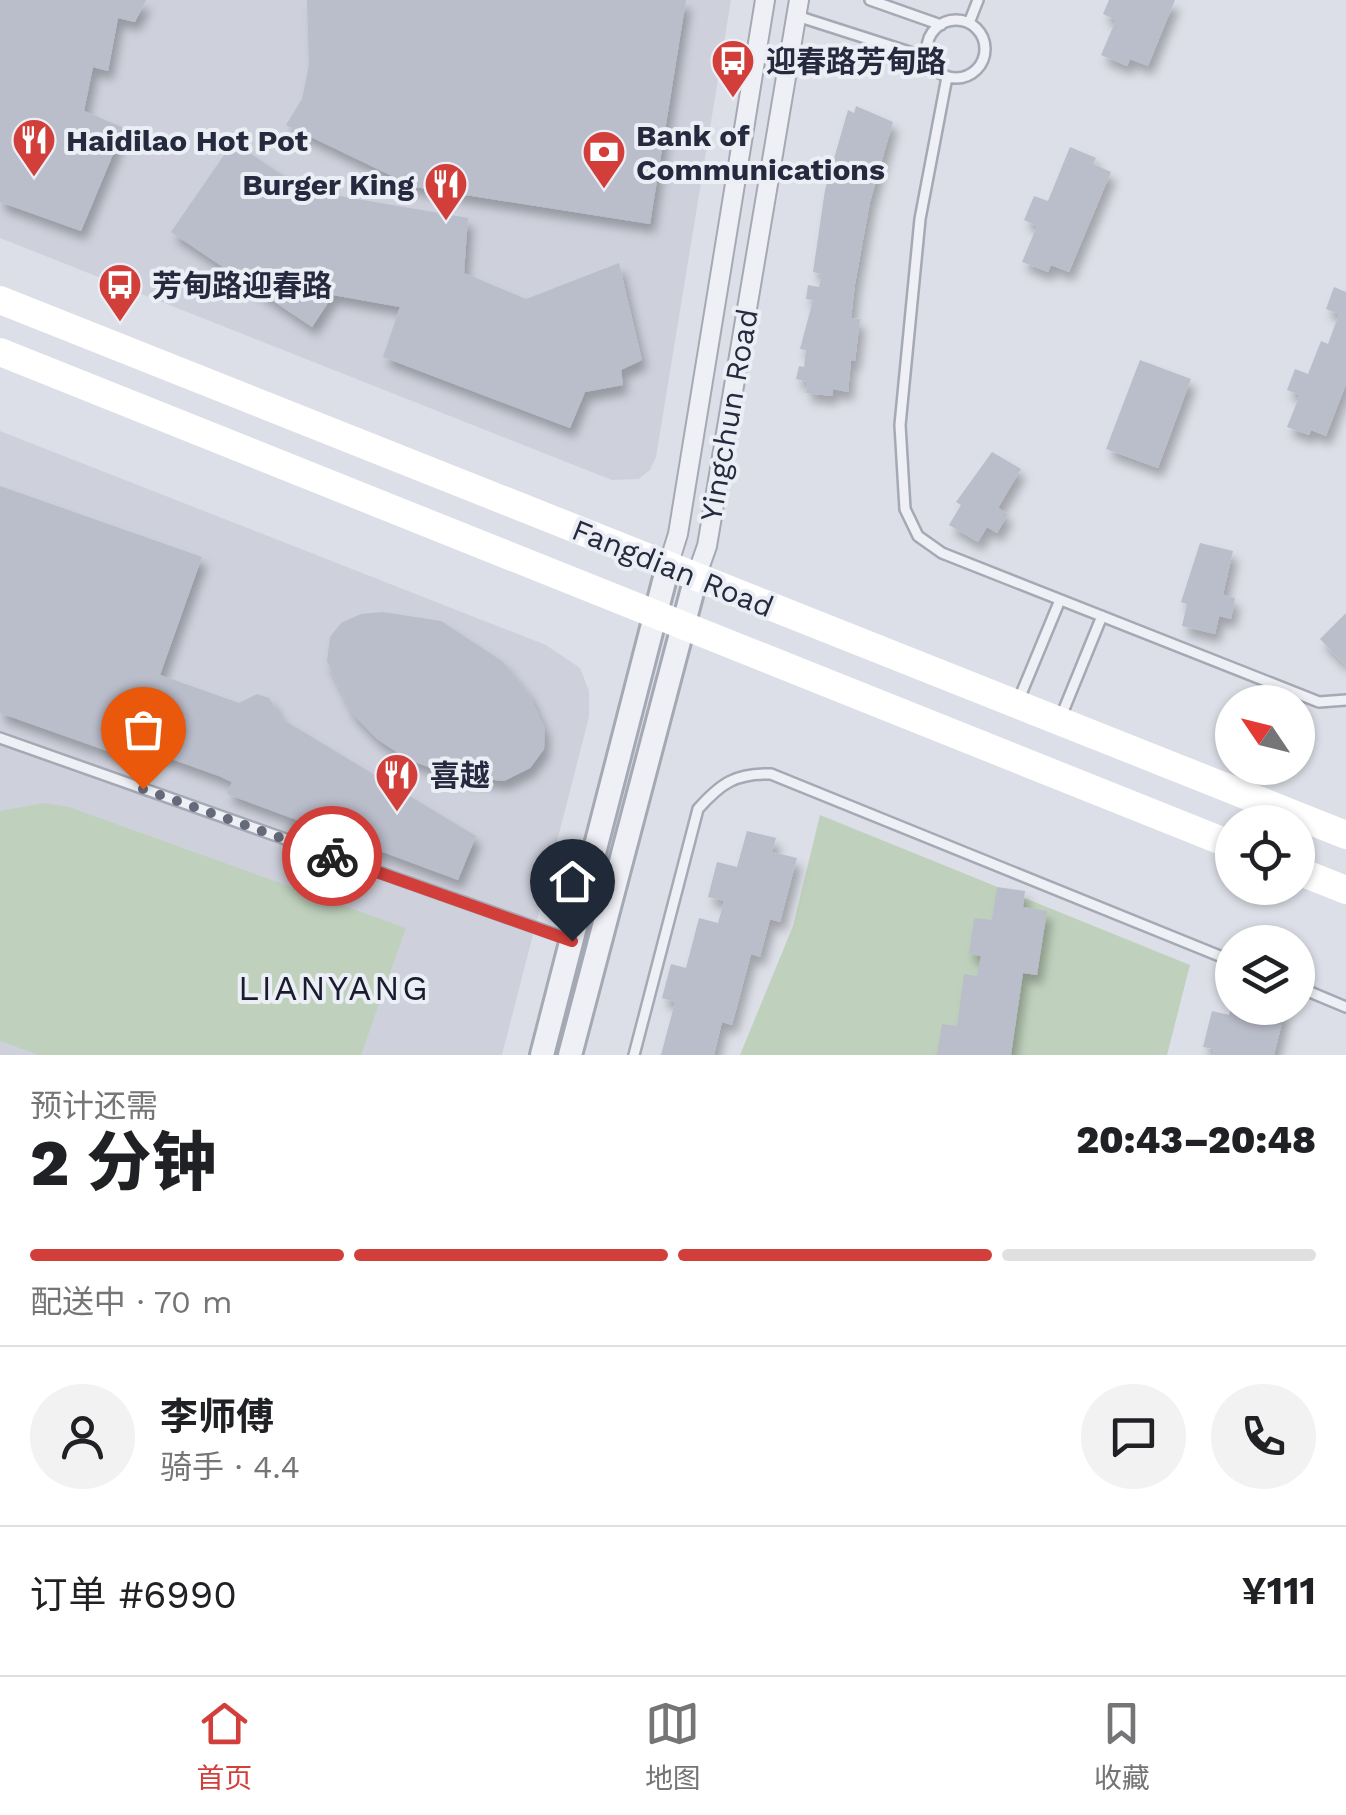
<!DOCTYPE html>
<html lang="zh">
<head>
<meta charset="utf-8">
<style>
	body { margin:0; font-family:"Work Sans","Noto Sans SC",sans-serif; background:#f2f2f2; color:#202124; height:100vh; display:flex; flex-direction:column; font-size:38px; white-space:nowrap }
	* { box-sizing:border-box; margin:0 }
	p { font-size:32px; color:#757577 }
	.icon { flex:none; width:55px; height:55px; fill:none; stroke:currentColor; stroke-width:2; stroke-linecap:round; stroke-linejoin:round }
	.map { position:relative; height:1055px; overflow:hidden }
	.side { display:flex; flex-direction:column; background:#fff; flex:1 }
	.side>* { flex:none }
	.needle { width:65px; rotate:305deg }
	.buttons { position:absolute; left:1215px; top:685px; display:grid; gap:20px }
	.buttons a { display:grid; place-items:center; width:100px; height:100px; border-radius:50%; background:#fff; box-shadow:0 2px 8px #0004; font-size:50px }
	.pin { position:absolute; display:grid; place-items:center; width:85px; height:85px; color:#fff; margin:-102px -42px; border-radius:50% 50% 50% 0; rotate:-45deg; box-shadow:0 0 10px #0007 }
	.pin .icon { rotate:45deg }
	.courier { position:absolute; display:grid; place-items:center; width:100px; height:100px; margin:-50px; border:8px solid #d23f3b; border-radius:50%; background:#fff; color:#222; box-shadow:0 2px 12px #0007 }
	.head em { font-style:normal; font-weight:800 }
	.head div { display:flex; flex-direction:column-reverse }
	.head { display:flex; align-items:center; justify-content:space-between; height:170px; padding:0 30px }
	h1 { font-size:65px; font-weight:800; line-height:75px }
	.bar { display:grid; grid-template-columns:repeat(4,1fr); gap:15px 10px; align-content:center; height:120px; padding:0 30px }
	.bar i { height:12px; border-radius:8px; background:#e0e0e0 }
	.bar .active { background:#d23f3b }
	.bar p { grid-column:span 4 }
	.line { display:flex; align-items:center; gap:25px; padding:0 30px; border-top:2px solid #e0e0e0 }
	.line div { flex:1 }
	.round { display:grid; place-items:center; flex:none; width:105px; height:105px; border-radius:52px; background:#f2f2f2 }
	.tab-bar { display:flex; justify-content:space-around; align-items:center; height:140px; border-top:2px solid #e0e0e0; background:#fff; font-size:28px; color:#757577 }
	.tab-bar a { display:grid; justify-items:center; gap:5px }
	.tab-bar .active { color:#d23f3b }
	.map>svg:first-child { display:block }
	.built { fill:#ced1dc }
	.green { fill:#bfd1bd }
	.building { fill:#babdca; filter:url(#shadow) }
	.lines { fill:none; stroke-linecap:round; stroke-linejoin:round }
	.service-casing { stroke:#a5a9b4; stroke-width:14 }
	.minor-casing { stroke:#a5a9b4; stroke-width:22 }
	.tertiary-casing { stroke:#a5a9b4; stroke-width:28 }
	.service { stroke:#eff0f5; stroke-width:9 }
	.minor { stroke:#eff0f5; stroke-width:18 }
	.tertiary { stroke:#eff0f5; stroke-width:22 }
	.secondary { stroke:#fff; stroke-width:28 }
	.done { stroke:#666979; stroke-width:10; stroke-dasharray:0 18 }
	.route { stroke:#d23f3b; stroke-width:12 }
	.labels { text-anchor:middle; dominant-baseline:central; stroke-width:8; stroke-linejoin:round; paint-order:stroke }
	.poi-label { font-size:30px; font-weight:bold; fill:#262a3e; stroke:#eceef5; text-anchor:start }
	.street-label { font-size:30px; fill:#262a3e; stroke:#eceef5 }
	.quarter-label { font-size:35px; letter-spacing:2.5px; fill:#181c2e; stroke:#eceef5 }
</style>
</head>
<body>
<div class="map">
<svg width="1346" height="1055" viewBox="0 0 1346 1055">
	<defs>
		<filter id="shadow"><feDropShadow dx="5" dy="9" stdDeviation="5" flood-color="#0004"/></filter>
	</defs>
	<rect width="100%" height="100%" fill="#dcdfe7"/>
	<path class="built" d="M 0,0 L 731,0 L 656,457 L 650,470 L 639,479 L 612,480 L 0,238 Z
		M 0,431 L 546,645 L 580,668 L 589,691 L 589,717 L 502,1055 L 0,1055 Z"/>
	<path class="green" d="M 44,803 L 69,807 L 406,928 L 361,1055 L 39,1055 L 0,1041 L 0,811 Z
		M 820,815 L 1190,965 L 1167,1055 L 740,1055 L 793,926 Z"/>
	<path class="building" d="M 0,0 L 146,0 L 135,22 L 118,18 L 108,71 L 93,67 L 84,111 L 124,128 L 81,231 L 0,202 Z
		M 307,0 L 686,0 L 650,224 L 415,187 L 286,125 L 302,99 L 309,65 Z
		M 1109,0 L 1175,0 L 1148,66 L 1130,59 L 1127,66 L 1101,55 L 1116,20 L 1103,14 Z
		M 856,106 L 893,122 L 870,202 L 855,284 L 851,318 L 860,319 L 855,361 L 851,361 L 848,392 L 833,389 L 832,396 L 806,393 L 808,382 L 796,379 L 799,366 L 804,367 L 806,350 L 800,349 L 813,300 L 806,299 L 808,285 L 819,287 L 822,274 L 813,272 L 825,190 L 848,110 L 854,113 Z
		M 233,142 L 305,190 L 468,218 L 464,273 L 526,299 L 619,263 L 642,360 L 621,370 L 623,385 L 585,392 L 570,428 L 383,357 L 400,307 L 333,295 L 312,327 L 171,232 Z
		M 1070,147 L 1096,158 L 1093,164 L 1111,172 L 1069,272 L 1051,265 L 1048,272 L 1022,262 L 1037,226 L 1024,220 L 1034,196 L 1048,201 Z
		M 1334,287 L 1346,292 L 1346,384 L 1326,436 L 1311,430 L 1309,435 L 1287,427 L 1300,395 L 1287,390 L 1295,369 L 1308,374 L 1321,341 L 1328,344 L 1339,314 L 1326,309 Z
		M 1140,360 L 1191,379 L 1158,468 L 1106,449 Z
		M 992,452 L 1021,469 L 998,508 L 1008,514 L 997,533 L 987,527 L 978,542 L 949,525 L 961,505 L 956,502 Z
		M 0,486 L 202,557 L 160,675 L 239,703 L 257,694 L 269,698 L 282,719 L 476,836 L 458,880 L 227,794 L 232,782 L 219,776 L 135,746 L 130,759 L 0,713 Z
		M 1200,543 L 1233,551 L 1223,595 L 1235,598 L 1231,619 L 1219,616 L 1215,634 L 1182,626 L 1187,604 L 1181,602 Z
		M 383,612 L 441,621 L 502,661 L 529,694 L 545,729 L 544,749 L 530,768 L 504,781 L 451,775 L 409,760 L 377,739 L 352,713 L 327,661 L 330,637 L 341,623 L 361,614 Z
		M 1346,613 L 1346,666 L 1320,639 Z
		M 747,831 L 776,838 L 772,852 L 797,858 L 780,922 L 770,919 L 760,957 L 751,954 L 732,1025 L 722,1022 L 714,1055 L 661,1055 L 675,1002 L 662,998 L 671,964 L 686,968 L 699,918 L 718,923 L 724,901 L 708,897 L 717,862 L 737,867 Z
		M 997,887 L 1025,891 L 1023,907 L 1047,911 L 1037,975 L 1023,973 L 1011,1055 L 937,1055 L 942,1024 L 957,1026 L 964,974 L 977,976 L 981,956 L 969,954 L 974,918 L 992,920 Z
		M 1231,1008 L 1285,1011 L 1274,1055 L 1213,1055 L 1214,1049 L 1203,1047 L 1212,1011 L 1229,1015 Z"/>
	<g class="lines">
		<defs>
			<path id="service" d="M 870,0 L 941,25
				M 797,16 L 928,58
				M927 49a29 29 0 1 1 58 0a29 29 0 1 1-58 0Z
				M 969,23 L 978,0
				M 947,77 L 920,219 L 900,425 L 905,509 L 918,536 L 942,553 L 1319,702 L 1346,700
				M 1019,699 L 1060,600
				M 1060,719 L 1102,616
				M 0,738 L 568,939
				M 1298,987 L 1346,1007
				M 634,1055 L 698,809 C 721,783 736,773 771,774 L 1232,961"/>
			<path id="minor" d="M 668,566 L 678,534 L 765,0
				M 696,577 L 707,546 L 799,0"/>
			<path id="tertiary" d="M 542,1055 L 668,566
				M 570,1055 L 696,577"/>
		</defs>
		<use href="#service" class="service-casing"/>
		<use href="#minor" class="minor-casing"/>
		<use href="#tertiary" class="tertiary-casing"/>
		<use href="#service" class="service"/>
		<use href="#minor" class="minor"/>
		<use href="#tertiary" class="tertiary"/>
		<path class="secondary" d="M 0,300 L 1346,835
			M 0,352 L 1232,845
			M 1298,871 L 1346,890"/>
	</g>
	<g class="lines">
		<path class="done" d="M 143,789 L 332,856"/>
		<path class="route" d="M 332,856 L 572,941"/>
	</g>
	<defs>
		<symbol id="bus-pin" viewBox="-11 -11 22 30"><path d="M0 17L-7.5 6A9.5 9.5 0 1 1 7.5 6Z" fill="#d23f3b" stroke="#eceef5"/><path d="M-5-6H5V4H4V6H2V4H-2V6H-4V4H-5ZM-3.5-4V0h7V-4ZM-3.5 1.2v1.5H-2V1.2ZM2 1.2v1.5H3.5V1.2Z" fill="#fff"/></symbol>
		<symbol id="restaurant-pin" viewBox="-11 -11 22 30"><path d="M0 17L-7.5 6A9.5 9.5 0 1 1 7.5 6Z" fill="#d23f3b" stroke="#eceef5"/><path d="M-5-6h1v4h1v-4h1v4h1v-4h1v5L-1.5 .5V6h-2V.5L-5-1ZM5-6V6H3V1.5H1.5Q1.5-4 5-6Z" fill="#fff"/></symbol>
		<symbol id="bank-pin" viewBox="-11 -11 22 30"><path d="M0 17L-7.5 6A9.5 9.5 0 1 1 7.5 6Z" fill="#d23f3b" stroke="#eceef5"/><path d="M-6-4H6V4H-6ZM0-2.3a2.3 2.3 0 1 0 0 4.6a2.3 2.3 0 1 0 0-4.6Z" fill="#fff"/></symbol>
	</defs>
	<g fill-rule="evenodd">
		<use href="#bus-pin" x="708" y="36" width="50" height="68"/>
		<use href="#restaurant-pin" x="9" y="115" width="50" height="68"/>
		<use href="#bank-pin" x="579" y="127" width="50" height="68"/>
		<use href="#restaurant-pin" x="421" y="159" width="50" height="68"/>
		<use href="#bus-pin" x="95" y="260" width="50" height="68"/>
		<use href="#restaurant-pin" x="372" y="750" width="50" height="68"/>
	</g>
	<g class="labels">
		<g class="poi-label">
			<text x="766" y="61">迎春路芳甸路</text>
			<text x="636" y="135">Bank of<tspan x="636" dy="34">Communications</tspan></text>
			<text x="66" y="140">Haidilao Hot Pot</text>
			<text x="414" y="184" text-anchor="end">Burger King</text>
			<text x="152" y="285">芳甸路迎春路</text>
			<text x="430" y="775">喜越</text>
		</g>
		<g class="street-label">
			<text transform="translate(729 415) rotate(-80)">Yingchun Road</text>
			<text transform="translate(673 568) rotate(22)">Fangdian Road</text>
		</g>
		<g class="quarter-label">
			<text x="334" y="988">LIANYANG</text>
		</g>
	</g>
</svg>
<div class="buttons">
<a><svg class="needle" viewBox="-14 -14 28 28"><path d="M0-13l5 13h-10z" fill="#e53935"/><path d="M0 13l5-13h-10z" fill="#757577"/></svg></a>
<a><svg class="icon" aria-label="locate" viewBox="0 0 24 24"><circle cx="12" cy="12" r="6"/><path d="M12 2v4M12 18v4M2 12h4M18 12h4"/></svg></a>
<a><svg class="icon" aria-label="layers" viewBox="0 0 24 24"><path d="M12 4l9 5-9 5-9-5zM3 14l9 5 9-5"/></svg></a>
</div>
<div class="pin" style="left:143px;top:789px;background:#ea580c"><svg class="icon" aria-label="bag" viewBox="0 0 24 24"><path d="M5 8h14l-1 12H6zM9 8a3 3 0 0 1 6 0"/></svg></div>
<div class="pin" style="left:572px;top:941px;background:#1f2937"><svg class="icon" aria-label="home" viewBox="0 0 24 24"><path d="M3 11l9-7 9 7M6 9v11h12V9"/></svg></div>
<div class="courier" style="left:332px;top:856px"><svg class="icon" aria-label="bike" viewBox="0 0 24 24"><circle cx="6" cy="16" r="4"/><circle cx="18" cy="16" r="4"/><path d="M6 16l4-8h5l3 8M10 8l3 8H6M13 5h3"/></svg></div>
</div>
<section class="side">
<div class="head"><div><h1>2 分钟</h1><p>预计还需</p></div><em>20:43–20:48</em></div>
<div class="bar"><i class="active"></i><i class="active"></i><i class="active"></i><i></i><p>配送中 · 70 m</p></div>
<div class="line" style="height:180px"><a class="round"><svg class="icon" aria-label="person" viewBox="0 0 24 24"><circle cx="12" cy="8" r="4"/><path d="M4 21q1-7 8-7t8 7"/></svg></a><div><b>李师傅</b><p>骑手 · 4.4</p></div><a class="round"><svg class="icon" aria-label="chat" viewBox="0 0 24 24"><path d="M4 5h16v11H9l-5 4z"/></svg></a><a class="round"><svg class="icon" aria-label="phone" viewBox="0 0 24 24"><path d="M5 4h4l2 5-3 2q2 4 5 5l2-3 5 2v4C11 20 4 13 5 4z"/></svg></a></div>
<div class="line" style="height:130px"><div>订单 #6990</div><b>¥111</b></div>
</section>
<nav class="tab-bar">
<a class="active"><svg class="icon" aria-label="home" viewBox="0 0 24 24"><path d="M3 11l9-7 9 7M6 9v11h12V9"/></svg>首页</a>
<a><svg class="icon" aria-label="map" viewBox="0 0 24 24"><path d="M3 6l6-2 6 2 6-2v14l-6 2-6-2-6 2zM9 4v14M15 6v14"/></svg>地图</a>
<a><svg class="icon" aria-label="saved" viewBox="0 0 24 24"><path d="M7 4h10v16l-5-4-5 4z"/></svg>收藏</a>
</nav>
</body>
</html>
